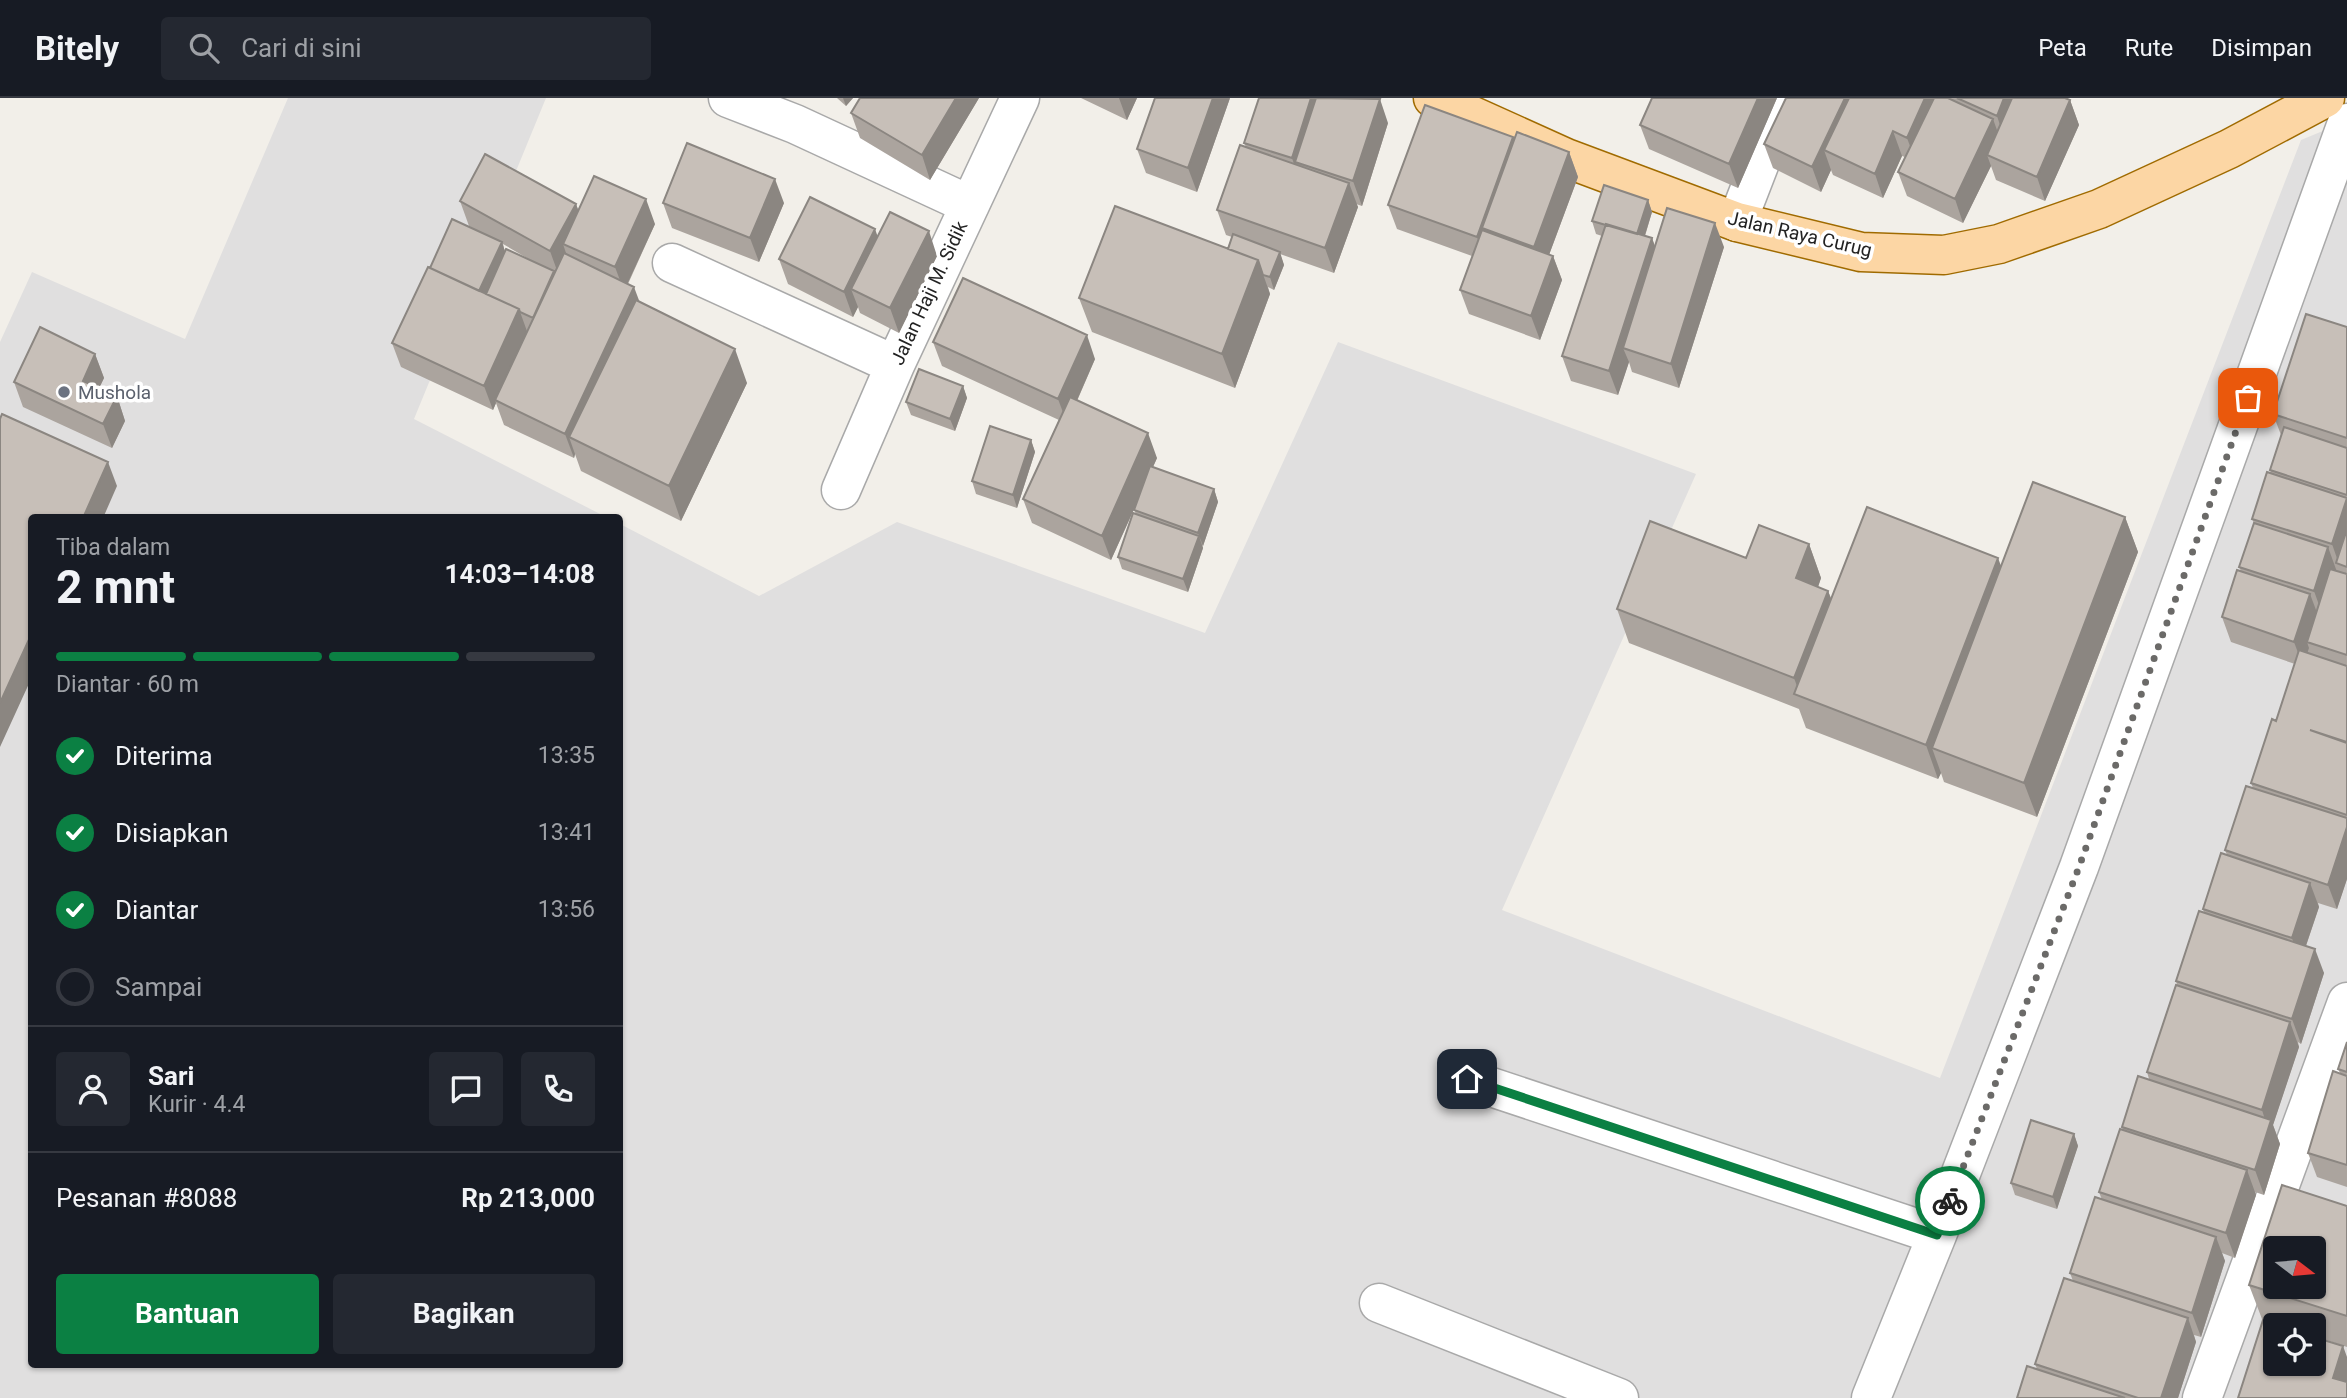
<!DOCTYPE html>
<html lang="id">
<head>
<meta charset="utf-8">
<style>
	body { margin:0; font-family:Roboto,sans-serif; background:#242831; color:#f1f3f6; height:100vh; display:flex; flex-direction:column; font-size:26px; white-space:nowrap }
	* { box-sizing:border-box; margin:0 }
	p { font-size:23px; color:#9ea1a6 }
	.icon { flex:none; width:38px; height:38px; fill:none; stroke:currentColor; stroke-width:2; stroke-linecap:round; stroke-linejoin:round }
	.map { position:relative; flex:1; overflow:hidden }
	.drawer { position:absolute; left:28px; top:416px; width:595px; height:854px; display:flex; flex-direction:column; background:#171b24; border-radius:7px; box-shadow:0 2px 5px #0004 }
	.drawer>* { flex:none }
	.needle { width:46px; rotate:106deg }
	.buttons { position:absolute; left:2263px; top:1138px; display:grid; gap:14px }
	.buttons a { display:grid; place-items:center; width:63px; height:63px; border-radius:7px; background:#171b24; box-shadow:0 2px 5px #0004; font-size:35px }
	.pin { position:absolute; display:grid; place-items:center; width:60px; height:60px; color:#fff; margin:-30px; border-radius:14px; box-shadow:0 4px 10px #0006 }
	.courier { position:absolute; display:grid; place-items:center; width:70px; height:70px; margin:-35px; border:5px solid #0b8043; border-radius:50%; background:#fff; color:#222; box-shadow:0 2px 9px #0007 }
	.overview em { font-style:normal; font-weight:700 }
	.overview div { display:flex; flex-direction:column-reverse }
	.overview { display:flex; align-items:center; justify-content:space-between; height:119px; padding:0 28px }
	h1 { font-size:46px; font-weight:700; line-height:52px }
	.bar { display:grid; grid-template-columns:repeat(4,1fr); gap:10px 7px; align-content:center; height:84px; padding:0 28px }
	.bar i { height:9px; border-radius:5px; background:#363941 }
	.bar .on { background:#0b8043 }
	.bar p { grid-column:span 4 }
	.line { display:flex; align-items:center; gap:18px; padding:0 28px; border-top:2px solid #363941 }
	.line div { flex:1 }
	.round { display:grid; place-items:center; flex:none; width:74px; height:74px; border-radius:7px; background:#242831 }
	ol { padding:0 28px; list-style:none }
	li { display:flex; align-items:center; gap:21px; height:77px }
	li p { margin-inline-start:auto }
	li .icon { padding:7px; border-radius:50%; background:#0b8043; color:#fff; stroke-width:4 }
	li:last-child { color:#9ea1a6 }
	li i { width:38px; height:38px; border:4px solid #363941; border-radius:50% }
	.cta { display:flex; gap:14px; margin-top:auto; padding:14px 28px }
	.cta a { flex:1; height:80px; border-radius:7px; background:#0b8043; color:#fff; font-size:28px; font-weight:700; line-height:80px; text-align:center }
	.cta a+a { background:#242831; color:#f1f3f6 }
	header { display:flex; align-items:center; gap:42px; box-sizing:border-box; height:98px; padding:0 35px; background:#171b24; border-bottom:2px solid #363941 }
	header strong { font-size:33px }
	nav { display:flex; gap:38px; margin-inline-start:auto; font-size:24px }
	.search { width:490px; height:63px; background:#242831; display:flex; align-items:center; gap:18px; box-sizing:border-box; padding:0 24px; border-radius:7px; color:#9ea1a6; font-size:26px }
	.map>svg:first-child { display:block }
	.residential { fill:#e0dfdf; fill-rule:evenodd }
	.lines { fill:none; stroke-linecap:round; stroke-linejoin:round }
	.minor-casing { stroke:#a9a9a9; stroke-width:41 }
	.major-casing { stroke:#a06b00; stroke-width:41 }
	.minor { stroke:#fff; stroke-width:38 }
	.major { stroke:#fcd6a4; stroke-width:38 }
	.wall { fill:#aba49e; fill-rule:evenodd }
	.shaded-wall { fill:#8b8681 }
	.building { fill:#c7bfb8; stroke:#8b8681; stroke-width:2; fill-rule:evenodd }
	.done { stroke:#6b6a68; stroke-width:7; stroke-dasharray:0 12.6 }
	.route { stroke:#0b8043; stroke-width:9 }
	.worship-dot { fill:#6b7280; stroke:#fff; stroke-width:2.5 }
	.labels { text-anchor:middle; dominant-baseline:central; stroke-width:7; stroke-linejoin:round; paint-order:stroke }
	.street-label { font-size:19px; fill:#222; stroke:#fff }
	.worship-label { font-size:19px; fill:#5b616d; stroke:#fff; text-anchor:start }
</style>
</head>
<body>
<header>
<strong>Bitely</strong>
<div class="search"><svg class="icon" aria-label="search" viewBox="0 0 24 24"><circle cx="10" cy="10" r="6"/><path d="M15 15l6 6"/></svg>Cari di sini</div>
<nav><a>Peta</a><a>Rute</a><a>Disimpan</a></nav>
</header>
<div class="map">
<svg width="2347" height="1300" viewBox="0 0 2347 1300">
	<rect width="100%" height="100%" fill="#f2efe9"/>
	<path class="residential" d="M 288,0 L 546,0 L 414,321 L 608,420 L 32,420 L 32,1267 L 620,1267 L 620,426 L 759,498 L 897,424 L 1205,535 L 1338,244 L 1696,376 L 1502,812 L 1940,980 L 2301,42 L 2347,23 L 2347,1300 L 0,1300 L 0,244 L 32,174 L 185,241 ZM 2275,1150 L 2314,1150 L 2314,1188 L 2275,1188 ZM 2275,1227 L 2314,1227 L 2314,1265 L 2275,1265 Z"/>
	<g class="lines">
		<defs>
			<path id="minor" d="M 728,0 L 795,26 L 970,107
				M 1737,124 L 1785,0
				M 672,165 L 895,267
				M 841,392 L 895,267 L 1020,0
				M 1467,981 L 1937,1137
				M 1379,1205 L 1619,1300
				M 1871,1300 L 1937,1137 L 2079,769 L 2347,25
				M 2202,1300 L 2347,904"/>
			<path id="major" d="M 1433,0 L 1566,60 L 1737,124 L 1861,154 L 1944,157 L 1999,146 L 2099,111 L 2229,51 L 2325,0"/>
		</defs>
		<use href="#minor" class="minor-casing"/>
		<use href="#major" class="major-casing"/>
		<use href="#minor" class="minor"/>
		<use href="#major" class="major"/>
	</g>
	<path class="wall" d="M 837,0 L 853,0 L 846,8 Z
		M 860,0 L 979,0 L 930,82 L 860,40 L 851,15 Z
		M 1081,0 L 1137,0 L 1127,22 Z
		M 1230,0 L 1197,94 L 1146,75 L 1137,51 Z
		M 1777,0 L 1738,90 L 1649,51 L 1640,27 Z
		M 1786,0 L 2065,0 L 2070,2 L 2079,27 L 2045,103 L 1996,82 L 1991,68 L 1963,125 L 1907,98 L 1898,74 L 1905,59 L 1902,58 L 1883,100 L 1833,77 L 1831,72 L 1821,94 L 1773,70 L 1764,46 Z
		M 1388,25 L 1362,108 L 1356,106 L 1358,109 L 1334,175 L 1280,156 L 1284,167 L 1274,192 L 1268,189 L 1270,196 L 1235,290 L 1092,234 L 1079,200 L 1227,151 L 1232,139 L 1226,137 L 1217,112 L 1246,49 L 1244,45 Z
		M 1514,41 L 1569,54 L 1578,79 L 1549,157 L 1553,158 L 1562,182 L 1540,242 L 1469,216 L 1460,192 L 1472,158 L 1397,131 L 1388,107 Z
		M 1648,102 L 1652,114 L 1645,138 L 1652,140 L 1655,149 L 1724,149 L 1679,290 L 1632,274 L 1629,264 L 1618,297 L 1571,283 L 1562,258 L 1602,138 L 1596,136 L 1592,123 Z
		M 460,103 L 576,106 L 578,112 L 655,126 L 628,186 L 639,204 L 747,285 L 681,423 L 581,373 L 575,356 L 574,360 L 504,327 L 496,305 L 493,312 L 401,269 L 392,245 L 430,170 L 481,135 L 469,128 ZM 503,146 L 537,166 L 505,154 Z
		M 663,105 L 784,105 L 759,164 L 672,130 Z
		M 878,138 L 937,158 L 899,235 L 860,215 L 858,209 L 853,219 L 788,186 L 779,161 Z
		M 2347,229 L 2347,781 L 2337,811 L 2318,805 L 2319,809 L 2306,848 L 2324,875 L 2301,946 L 2298,944 L 2299,949 L 2273,1027 L 2280,1046 L 2264,1097 L 2255,1094 L 2256,1097 L 2235,1160 L 2222,1155 L 2225,1163 L 2201,1239 L 2194,1237 L 2196,1244 L 2178,1300 L 2017,1300 L 2037,1271 L 2035,1266 L 2073,1183 L 2070,1175 L 2102,1102 L 2099,1094 L 2123,1032 L 2122,1029 L 2149,981 L 2147,974 L 2177,887 L 2176,883 L 2204,815 L 2203,811 L 2227,757 L 2225,752 L 2253,690 L 2251,685 L 2276,623 L 2295,566 L 2231,544 L 2222,519 L 2241,473 L 2239,469 L 2254,425 L 2252,421 L 2271,375 L 2270,372 L 2281,337 L 2273,316 Z
		M 933,244 L 1095,261 L 1077,303 L 1157,360 L 1153,369 L 1214,391 L 1218,404 L 1203,448 L 1202,447 L 1203,450 L 1188,494 L 1122,471 L 1118,459 L 1136,416 L 1134,412 L 1137,405 L 1111,462 L 1032,425 L 1023,401 L 1059,322 L 942,268 Z
		M 95,256 L 104,280 L 99,290 L 117,298 L 125,323 L 112,350 L 23,309 L 14,284 Z
		M 963,288 L 967,300 L 955,333 L 911,317 L 906,304 Z
		M 1031,342 L 1035,354 L 1017,410 L 976,396 L 972,383 Z
		M 2125,419 L 2138,454 L 2037,719 L 1944,684 L 1941,675 L 1938,681 L 1806,630 L 1799,611 L 1629,545 L 1617,511 L 1746,460 L 1809,446 L 1821,480 L 1818,489 L 1828,493 L 1831,500 L 2001,467 Z
		M 2347,944 L 2347,1089 L 2317,1079 L 2308,1055 L 2340,975 L 2338,971 Z
		M 2074,1036 L 2078,1048 L 2057,1111 L 2015,1097 L 2011,1085 Z
		M 2347,1108 L 2347,1249 L 2314,1238 L 2314,1227 L 2280,1227 L 2262,1221 L 2249,1187 Z"/>
	<path class="shaded-wall" d="M 843,0 L 853,0 L 846,8 Z
		M 956,0 L 979,0 L 930,82 L 922,57 Z
		M 1119,0 L 1137,0 L 1127,22 Z
		M 1213,0 L 1230,0 L 1197,94 L 1188,70 Z
		M 1311,0 L 1325,0 L 1295,64 L 1302,81 L 1300,84 L 1292,60 Z
		M 1758,0 L 1777,0 L 1738,90 L 1729,66 Z
		M 1845,0 L 1865,0 L 1824,52 L 1831,72 L 1821,94 L 1812,69 Z
		M 1925,0 L 1941,0 L 1916,64 L 1907,40 Z
		M 2004,0 L 2024,0 L 2005,42 L 1997,18 Z
		M 1380,1 L 1388,25 L 1362,108 L 1353,83 Z
		M 2070,2 L 2079,27 L 2045,103 L 2037,79 Z
		M 1993,21 L 2002,46 L 1987,57 L 1991,68 L 1963,125 L 1955,101 Z
		M 1893,33 L 1902,58 L 1883,100 L 1875,76 Z
		M 1513,39 L 1522,64 L 1482,130 L 1490,151 L 1486,163 L 1477,139 Z
		M 1569,54 L 1578,79 L 1543,173 L 1534,149 Z
		M 775,81 L 784,105 L 759,164 L 750,140 Z
		M 1349,85 L 1358,109 L 1334,175 L 1325,150 Z
		M 646,101 L 655,126 L 624,193 L 615,169 Z
		M 1648,102 L 1652,114 L 1641,150 L 1636,138 Z
		M 576,106 L 585,130 L 563,146 L 568,161 L 559,178 L 550,153 Z
		M 1715,125 L 1724,149 L 1679,290 L 1671,266 Z
		M 875,131 L 884,156 L 851,191 L 858,209 L 853,219 L 844,194 Z
		M 929,133 L 937,158 L 899,235 L 890,210 Z
		M 1652,140 L 1661,165 L 1623,250 L 1629,264 L 1618,297 L 1609,273 Z
		M 502,144 L 506,157 L 487,198 L 477,196 Z
		M 1280,154 L 1284,167 L 1274,192 L 1270,179 Z
		M 1553,158 L 1562,182 L 1540,242 L 1531,218 Z
		M 1258,162 L 1270,196 L 1235,290 L 1222,256 Z
		M 634,189 L 643,213 L 569,339 L 575,356 L 574,360 L 565,336 Z
		M 519,211 L 528,236 L 495,302 L 496,305 L 493,312 L 484,288 Z
		M 1087,237 L 1095,261 L 1067,325 L 1058,301 Z
		M 735,251 L 747,285 L 681,423 L 669,388 Z
		M 95,256 L 104,280 L 91,307 L 83,283 Z
		M 963,288 L 967,300 L 955,333 L 950,321 Z
		M 117,298 L 125,323 L 112,350 L 103,326 Z
		M 1148,335 L 1157,360 L 1111,462 L 1102,438 Z
		M 1031,342 L 1035,354 L 1017,410 L 1013,397 Z
		M 108,364 L 117,388 L 103,420 L 83,420 Z
		M 1214,391 L 1218,404 L 1203,448 L 1198,435 Z
		M 2347,400 L 2347,451 L 2339,466 L 2332,446 Z
		M 2125,419 L 2138,454 L 2037,719 L 2024,685 Z
		M 1199,438 L 1203,450 L 1188,494 L 1183,481 Z
		M 1809,446 L 1821,480 L 1809,515 L 1796,480 Z
		M 2328,449 L 2337,474 L 2323,518 L 2314,493 Z
		M 1998,460 L 2011,494 L 1932,650 L 1941,675 L 1938,681 L 1926,647 Z
		M 1828,493 L 1841,527 L 1801,599 L 1794,580 Z
		M 2310,496 L 2319,520 L 2307,544 L 2309,550 L 2303,568 L 2294,544 Z
		M 32,535 L 32,579 L 0,649 L 0,605 Z
		M 2347,729 L 2347,781 L 2337,811 L 2328,787 Z
		M 2310,785 L 2319,809 L 2300,865 L 2292,840 Z
		M 2315,851 L 2324,875 L 2301,946 L 2292,921 Z
		M 2290,924 L 2299,949 L 2273,1027 L 2280,1046 L 2264,1097 L 2255,1072 L 2268,1031 L 2262,1012 Z
		M 2074,1036 L 2078,1048 L 2057,1111 L 2053,1099 Z
		M 2247,1072 L 2256,1097 L 2235,1160 L 2226,1135 Z
		M 2216,1139 L 2225,1163 L 2201,1239 L 2192,1215 Z
		M 2188,1220 L 2196,1244 L 2178,1300 L 2161,1300 Z
		M 2343,1248 L 2347,1259 L 2347,1289 L 2333,1280 Z"/>
	<path class="building" d="M 860,0 L 956,0 L 922,57 L 851,15 Z
		M 1155,0 L 1213,0 L 1188,70 L 1137,51 Z
		M 1259,0 L 1311,0 L 1292,60 L 1244,45 Z
		M 1316,0 L 1380,1 L 1353,83 L 1295,64 Z
		M 1652,0 L 1758,0 L 1729,66 L 1640,27 Z
		M 1786,0 L 1845,0 L 1812,69 L 1764,46 Z
		M 1849,0 L 1925,0 L 1907,40 L 1893,33 L 1875,76 L 1824,52 Z
		M 1934,0 L 1948,0 L 1993,21 L 1955,101 L 1898,74 Z
		M 1957,0 L 2004,0 L 1997,18 Z
		M 2012,0 L 2065,0 L 2070,2 L 2037,79 L 1987,57 Z
		M 1425,7 L 1513,39 L 1477,139 L 1388,107 Z
		M 1517,34 L 1569,54 L 1534,149 L 1482,130 Z
		M 687,45 L 775,81 L 750,140 L 663,105 Z
		M 1240,47 L 1349,85 L 1325,150 L 1217,112 Z
		M 485,56 L 576,106 L 550,153 L 460,103 Z
		M 594,78 L 646,101 L 615,169 L 563,146 Z
		M 1604,87 L 1648,102 L 1637,136 L 1592,123 Z
		M 810,99 L 875,131 L 844,194 L 779,161 Z
		M 1115,108 L 1258,162 L 1222,256 L 1079,200 Z
		M 1667,110 L 1715,125 L 1671,266 L 1623,250 Z
		M 890,114 L 929,133 L 890,210 L 851,191 Z
		M 452,121 L 502,144 L 479,193 L 430,170 Z
		M 1606,126 L 1652,140 L 1609,273 L 1562,258 Z
		M 1482,132 L 1553,158 L 1531,218 L 1460,192 Z
		M 1233,136 L 1280,154 L 1270,179 L 1263,177 L 1258,162 L 1228,151 Z
		M 506,151 L 554,173 L 533,220 L 520,214 L 519,211 L 486,196 Z
		M 564,155 L 634,189 L 565,336 L 495,302 Z
		M 428,169 L 519,211 L 484,288 L 392,245 Z
		M 963,180 L 1087,237 L 1058,301 L 933,244 Z
		M 636,202 L 735,251 L 669,388 L 569,339 Z
		M 2306,216 L 2347,229 L 2347,340 L 2273,316 Z
		M 40,229 L 95,256 L 83,283 L 117,298 L 103,326 L 14,284 Z
		M 919,271 L 963,288 L 950,321 L 906,304 Z
		M 1070,299 L 1148,335 L 1102,438 L 1023,401 Z
		M 2,316 L 108,364 L 83,420 L 32,420 L 32,535 L 0,605 L 0,321 Z
		M 990,328 L 1031,342 L 1013,397 L 972,383 Z
		M 2284,329 L 2347,350 L 2347,397 L 2270,372 Z
		M 1150,368 L 1214,391 L 1198,435 L 1134,412 Z
		M 2267,374 L 2347,400 L 2332,446 L 2252,421 Z
		M 2033,384 L 2125,419 L 2024,685 L 1932,650 Z
		M 1867,409 L 1998,460 L 1926,647 L 1794,596 Z
		M 1133,415 L 1199,438 L 1183,481 L 1118,459 Z
		M 1650,423 L 1746,460 L 1759,427 L 1809,446 L 1796,480 L 1828,493 L 1794,580 L 1617,511 Z
		M 2254,425 L 2328,449 L 2314,493 L 2239,469 Z
		M 2347,431 L 2347,469 L 2336,465 Z
		M 2330,471 L 2347,476 L 2347,557 L 2307,544 Z
		M 2237,472 L 2310,496 L 2294,544 L 2222,519 Z
		M 2299,552 L 2347,568 L 2347,644 L 2310,632 L 2347,645 L 2347,717 L 2251,685 L 2272,621 L 2276,623 Z
		M 2246,688 L 2347,720 L 2347,729 L 2328,787 L 2225,752 Z
		M 2221,755 L 2310,785 L 2292,840 L 2203,811 Z
		M 2199,813 L 2315,851 L 2292,921 L 2176,883 Z
		M 2176,887 L 2290,924 L 2262,1012 L 2147,974 Z
		M 2347,944 L 2347,974 L 2338,971 Z
		M 2333,973 L 2347,978 L 2347,1067 L 2308,1055 Z
		M 2138,978 L 2271,1022 L 2255,1072 L 2122,1029 Z
		M 2031,1022 L 2074,1036 L 2053,1099 L 2011,1085 Z
		M 2120,1031 L 2247,1072 L 2226,1135 L 2099,1094 Z
		M 2282,1087 L 2347,1108 L 2347,1218 L 2249,1187 ZM 2275,1150 L 2314,1150 L 2314,1188 L 2275,1188 Z
		M 2095,1099 L 2216,1139 L 2192,1215 L 2070,1175 Z
		M 2064,1180 L 2188,1220 L 2161,1300 L 2138,1300 L 2035,1266 Z
		M 2263,1222 L 2276,1227 L 2275,1227 L 2275,1265 L 2314,1265 L 2314,1239 L 2343,1248 L 2333,1280 L 2347,1284 L 2347,1300 L 2238,1300 Z
		M 2027,1268 L 2125,1300 L 2017,1300 Z"/>
	<g class="lines">
		<path class="done" d="M 1950,1103 L 2079,769 L 2248,300"/>
		<path class="route" d="M 1467,981 L 1937,1137 L 1950,1103"/>
	</g>
	<circle class="worship-dot" cx="64" cy="294" r="7"/>
	<g class="labels">
		<g class="street-label">
			<text transform="translate(1800 136) rotate(13)">Jalan Raya Curug</text>
			<text transform="translate(929 195) rotate(-65)">Jalan Haji M. Sidik</text>
		</g>
		<g class="worship-label">
			<text x="78" y="294">Mushola</text>
		</g>
	</g>
</svg>
<div class="buttons">
<a><svg class="needle" viewBox="-14 -14 28 28"><path d="M0-13l5 13h-10z" fill="#e53935"/><path d="M0 13l5-13h-10z" fill="#9ea1a6"/></svg></a>
<a><svg class="icon" aria-label="locate" viewBox="0 0 24 24"><circle cx="12" cy="12" r="6"/><path d="M12 2v4M12 18v4M2 12h4M18 12h4"/></svg></a>
</div>
<div class="pin" style="left:2248px;top:300px;background:#ea580c"><svg class="icon" aria-label="bag" viewBox="0 0 24 24"><path d="M5 8h14l-1 12H6zM9 8a3 3 0 0 1 6 0"/></svg></div>
<div class="pin" style="left:1467px;top:981px;background:#1f2937"><svg class="icon" aria-label="home" viewBox="0 0 24 24"><path d="M3 11l9-7 9 7M6 9v11h12V9"/></svg></div>
<div class="courier" style="left:1950px;top:1103px"><svg class="icon" aria-label="bike" viewBox="0 0 24 24"><circle cx="6" cy="16" r="4"/><circle cx="18" cy="16" r="4"/><path d="M6 16l4-8h5l3 8M10 8l3 8H6M13 5h3"/></svg></div>
<section class="drawer">
<div class="overview"><div><h1>2 mnt</h1><p>Tiba dalam</p></div><em>14:03–14:08</em></div>
<div class="bar"><i class="on"></i><i class="on"></i><i class="on"></i><i></i><p>Diantar · 60 m</p></div>
<ol>
<li><svg class="icon" aria-label="check" viewBox="0 0 24 24"><path d="M5 12l5 5 9-10"/></svg>Diterima<p>13:35</p></li>
<li><svg class="icon" aria-label="check" viewBox="0 0 24 24"><path d="M5 12l5 5 9-10"/></svg>Disiapkan<p>13:41</p></li>
<li><svg class="icon" aria-label="check" viewBox="0 0 24 24"><path d="M5 12l5 5 9-10"/></svg>Diantar<p>13:56</p></li>
<li><i></i>Sampai</li>
</ol>
<div class="line" style="height:126px"><a class="round"><svg class="icon" aria-label="person" viewBox="0 0 24 24"><circle cx="12" cy="8" r="4"/><path d="M4 21q1-7 8-7t8 7"/></svg></a><div><b>Sari</b><p>Kurir · 4.4</p></div><a class="round"><svg class="icon" aria-label="chat" viewBox="0 0 24 24"><path d="M4 5h16v11H9l-5 4z"/></svg></a><a class="round"><svg class="icon" aria-label="phone" viewBox="0 0 24 24"><path d="M5 4h4l2 5-3 2q2 4 5 5l2-3 5 2v4C11 20 4 13 5 4z"/></svg></a></div>
<div class="line" style="height:91px"><div>Pesanan #8088</div><b>Rp 213,000</b></div>
<div class="cta"><a>Bantuan</a><a>Bagikan</a></div>
</section>
</div>
</body>
</html>
